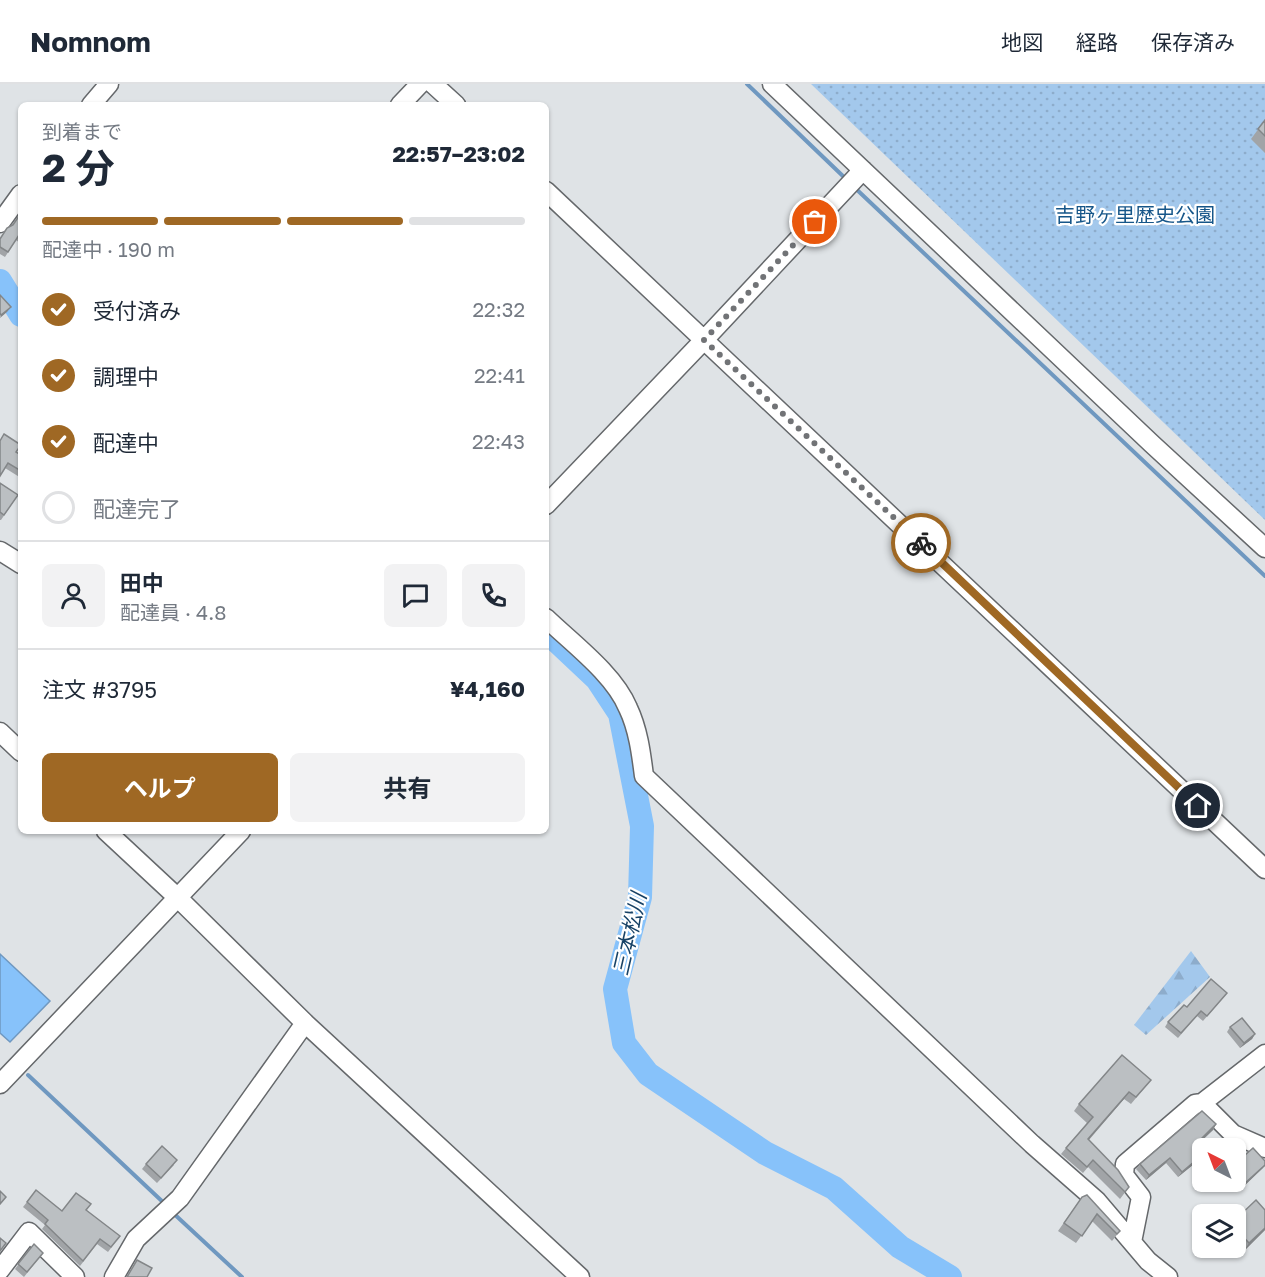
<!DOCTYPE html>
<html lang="ja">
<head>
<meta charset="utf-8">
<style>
	body { margin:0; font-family:"Golos Text","Noto Sans JP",sans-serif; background:#f2f2f3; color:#1f2937; height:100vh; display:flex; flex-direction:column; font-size:22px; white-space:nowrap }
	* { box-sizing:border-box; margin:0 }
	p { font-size:20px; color:#747a83 }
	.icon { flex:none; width:33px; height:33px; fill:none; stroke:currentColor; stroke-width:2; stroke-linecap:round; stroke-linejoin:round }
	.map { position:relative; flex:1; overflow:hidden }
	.drawer { position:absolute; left:18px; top:18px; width:531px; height:732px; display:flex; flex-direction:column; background:#fff; border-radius:9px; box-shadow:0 2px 4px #0004 }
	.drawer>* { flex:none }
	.needle { width:39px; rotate:318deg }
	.tools { position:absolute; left:1192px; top:1054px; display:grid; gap:12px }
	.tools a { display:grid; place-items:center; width:54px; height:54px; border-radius:9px; background:#fff; box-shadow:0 2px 4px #0004; font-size:30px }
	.pin { position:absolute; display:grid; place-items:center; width:51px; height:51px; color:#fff; margin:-26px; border:3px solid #fff; border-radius:50%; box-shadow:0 2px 6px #0007 }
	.courier { position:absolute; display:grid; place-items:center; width:60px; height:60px; margin:-30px; border:4px solid #9f6824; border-radius:50%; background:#fff; color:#222; box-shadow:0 2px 8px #0007 }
	.overview em { font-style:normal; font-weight:700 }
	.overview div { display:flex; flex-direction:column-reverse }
	.overview { display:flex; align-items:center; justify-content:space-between; height:102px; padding:0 24px }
	h1 { font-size:39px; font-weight:700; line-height:45px }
	.bar { display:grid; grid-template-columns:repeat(4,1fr); gap:9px 6px; align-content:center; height:72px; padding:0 24px }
	.bar i { height:8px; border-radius:4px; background:#e0e1e3 }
	.bar .on { background:#9f6824 }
	.bar p { grid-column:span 4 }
	.line { display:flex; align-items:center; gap:15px; padding:0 24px; border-top:2px solid #e0e1e3 }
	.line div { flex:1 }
	.round { display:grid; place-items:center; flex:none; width:63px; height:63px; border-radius:9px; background:#f2f2f3 }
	ol { padding:0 24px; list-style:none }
	li { display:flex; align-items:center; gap:18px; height:66px }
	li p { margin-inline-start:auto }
	li .icon { padding:6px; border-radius:50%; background:#9f6824; color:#fff; stroke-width:4 }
	li:last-child { color:#747a83 }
	li i { width:33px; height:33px; border:3px solid #e0e1e3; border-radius:50% }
	.button { display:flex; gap:12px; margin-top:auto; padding:12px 24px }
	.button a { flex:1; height:69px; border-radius:9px; background:#9f6824; color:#fff; font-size:24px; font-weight:700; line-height:69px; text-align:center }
	.button a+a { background:#f2f2f3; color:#1f2937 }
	header { display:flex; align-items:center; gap:36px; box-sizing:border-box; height:84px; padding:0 30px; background:#fff; border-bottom:2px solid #e0e1e3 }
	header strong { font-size:28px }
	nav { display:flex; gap:33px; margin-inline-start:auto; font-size:21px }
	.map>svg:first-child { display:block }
	.forest { fill:url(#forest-firs) }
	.park { fill:url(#park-dots) }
	.water { fill:#87c2fa; stroke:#6f98c0; stroke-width:1.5 }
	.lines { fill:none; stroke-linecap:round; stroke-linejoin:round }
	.stream { stroke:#6f98c0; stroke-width:4 }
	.river { stroke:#87c2fa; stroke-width:24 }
	.minor-casing { stroke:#65686b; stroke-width:21 }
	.minor { stroke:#fff; stroke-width:18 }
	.wall { fill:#a1a4a7 }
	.shaded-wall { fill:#838688 }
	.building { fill:#bbbfc2; stroke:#838688; stroke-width:1.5 }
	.done { stroke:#717376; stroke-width:6; stroke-dasharray:0 10.8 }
	.route { stroke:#9f6824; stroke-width:8 }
	.labels { text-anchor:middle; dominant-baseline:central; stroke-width:4.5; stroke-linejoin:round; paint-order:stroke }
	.park-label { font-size:20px; fill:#165689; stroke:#fff }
	.water-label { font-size:21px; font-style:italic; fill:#174266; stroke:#fff }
</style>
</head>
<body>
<header>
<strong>Nomnom</strong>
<nav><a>地図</a><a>経路</a><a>保存済み</a></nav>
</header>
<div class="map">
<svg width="1265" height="1193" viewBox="0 0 1265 1193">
	<defs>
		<pattern id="forest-firs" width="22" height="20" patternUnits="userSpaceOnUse" patternTransform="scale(1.5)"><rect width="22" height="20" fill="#a3c8ec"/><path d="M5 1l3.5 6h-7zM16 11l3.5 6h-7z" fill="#8daccb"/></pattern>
		<pattern id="park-dots" width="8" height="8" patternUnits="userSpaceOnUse" patternTransform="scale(1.5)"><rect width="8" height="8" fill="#a3c8ec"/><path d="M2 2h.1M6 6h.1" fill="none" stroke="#8daccb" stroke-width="1.8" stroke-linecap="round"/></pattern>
	</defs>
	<rect width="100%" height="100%" fill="#dfe3e6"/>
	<path class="forest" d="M 1191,867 L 1210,893 L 1146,951 L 1134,941 Z"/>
	<path class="park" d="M 811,0 L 1265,0 L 1265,436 Z"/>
	<path class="water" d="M 0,870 L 50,917 L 10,958 L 0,949 Z"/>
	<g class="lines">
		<path class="stream" d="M 747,0 L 846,95
			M 854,103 L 1265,492
			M 28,991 L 165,1120
			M 172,1128 L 242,1193"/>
		<path class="river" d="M 0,197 L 21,231
			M 546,547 L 597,595 L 620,630 L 642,742 L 640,813 L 615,905 L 624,959 L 648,990 L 765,1069 L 834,1104 L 900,1163 L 950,1193"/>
		<defs>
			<path id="minor" d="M 433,0 L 456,21
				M 772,0 L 1152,360 L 1265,464
				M 91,21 L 109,0
				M 400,21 L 420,0
				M 546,107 L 1265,785
				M 0,139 L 21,110
				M 546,421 L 704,256 L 863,86
				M 0,467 L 21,480
				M 546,534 C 572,559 614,590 628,624 C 638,645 641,668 644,692 L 1032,1060 L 1097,1117 L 1148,1177 L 1168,1193
				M 0,648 L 21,668
				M 106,747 L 178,814 L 305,939 L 580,1193
				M 0,1000 L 241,747
				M 1202,1019 L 1265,970
				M 1132,1158 L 1141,1113 L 1124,1091 L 1125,1080 L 1195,1020 L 1202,1019 L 1233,1050 L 1265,1064
				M 0,1186 L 29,1148 L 75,1193
				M 114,1193 L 136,1155 L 180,1114 L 305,939"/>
		</defs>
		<use href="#minor" class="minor-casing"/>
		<use href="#minor" class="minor"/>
	</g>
	<path class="wall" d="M 1265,36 L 1265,69 L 1251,55 Z
		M 21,129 L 21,160 L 16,156 L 5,173 L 0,170 L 0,155 Z
		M 16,368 L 21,371 L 21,394 L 5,384 Z
		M 0,399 L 18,411 L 1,436 L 0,436 Z
		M 21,443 L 21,450 L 18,447 Z
		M 1227,909 L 1203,937 L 1197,932 L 1178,954 L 1165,943 L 1168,938 L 1187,923 Z
		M 1230,943 L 1255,950 L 1252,955 L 1240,964 L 1227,948 Z
		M 1151,996 L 1131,1020 L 1124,1015 L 1089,1056 L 1129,1103 L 1120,1115 L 1088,1083 L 1083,1089 L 1061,1070 L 1087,1039 L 1074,1027 L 1079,1020 Z
		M 1216,1040 L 1213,1046 L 1195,1063 L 1202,1071 L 1199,1076 L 1178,1093 L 1166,1079 L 1146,1096 L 1136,1085 L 1140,1080 Z
		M 1265,1077 L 1265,1083 L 1264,1082 L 1241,1105 L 1234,1098 L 1236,1098 L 1236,1079 Z
		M 146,1080 L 174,1081 L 157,1099 L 142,1085 Z
		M 1082,1113 L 1120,1147 L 1112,1157 L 1092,1137 L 1076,1159 L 1058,1147 Z
		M 27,1118 L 62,1127 L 86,1126 L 120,1152 L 108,1168 L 97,1160 L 80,1182 L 42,1145 L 45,1141 L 23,1123 Z
		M 1236,1135 L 1265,1146 L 1244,1167 L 1236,1158 Z
		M 34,1160 L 39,1174 L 24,1193 L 15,1185 Z"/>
	<path class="shaded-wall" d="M 11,223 L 7,228 L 0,234 L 1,231 Z
		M 1255,950 L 1252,955 L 1240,964 L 1244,959 Z
		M 1129,1008 L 1124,1015 L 1083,1062 L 1088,1055 Z
		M 1216,1040 L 1213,1046 L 1191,1067 L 1194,1062 Z
		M 1202,1071 L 1199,1076 L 1178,1093 L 1182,1088 Z
		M 1170,1074 L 1166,1079 L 1146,1096 L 1149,1091 Z
		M 1265,1081 L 1263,1084 L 1241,1105 L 1244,1100 Z
		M 1265,1144 L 1265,1146 L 1244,1167 L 1249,1159 Z"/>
	<path class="building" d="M 1265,36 L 1265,52 L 1258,45 Z
		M 21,129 L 21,152 L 19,151 L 8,168 L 0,163 L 0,155 L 7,144 L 13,141 Z
		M 0,211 L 11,223 L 1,231 L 0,229 Z
		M 4,350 L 21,361 L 16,368 L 21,371 L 21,387 L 8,379 L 0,392 L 0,357 Z
		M 0,399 L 18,411 L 4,431 L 0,428 Z
		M 1211,895 L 1227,909 L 1207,932 L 1201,927 L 1181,949 L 1168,938 L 1184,921 L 1187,923 Z
		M 1242,934 L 1255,950 L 1244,959 L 1230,943 Z
		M 1122,971 L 1151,996 L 1136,1013 L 1129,1008 L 1088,1055 L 1118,1086 L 1129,1103 L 1125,1108 L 1093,1076 L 1087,1083 L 1066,1064 L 1093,1033 L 1079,1020 Z
		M 1202,1027 L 1216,1040 L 1194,1062 L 1202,1071 L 1182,1088 L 1170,1074 L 1149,1091 L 1140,1080 Z
		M 162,1062 L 177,1076 L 161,1094 L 146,1080 Z
		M 1253,1064 L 1265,1077 L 1265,1081 L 1244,1100 L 1236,1092 L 1236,1079 Z
		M 36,1106 L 62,1127 L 76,1109 L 91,1120 L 86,1126 L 120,1152 L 111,1163 L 100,1155 L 83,1177 L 45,1140 L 48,1136 L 27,1118 Z
		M 0,1107 L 6,1113 L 0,1120 Z
		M 1087,1111 L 1120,1147 L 1117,1150 L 1097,1130 L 1082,1152 L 1064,1139 L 1082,1113 Z
		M 1256,1116 L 1265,1126 L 1265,1144 L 1249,1159 L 1236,1145 L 1236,1135 Z
		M 0,1154 L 6,1159 L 0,1167 Z
		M 34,1160 L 43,1169 L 27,1188 L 18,1180 Z
		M 137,1176 L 152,1184 L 147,1193 L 127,1193 Z"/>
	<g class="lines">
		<path class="done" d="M 815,138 L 704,256 L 921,459"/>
		<path class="route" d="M 921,459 L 1198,722"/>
	</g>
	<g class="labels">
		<g class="park-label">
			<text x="1135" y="130">吉野ヶ里歴史公園</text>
		</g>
		<g class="water-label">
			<text transform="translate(629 850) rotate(-77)">三本松川</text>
		</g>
	</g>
</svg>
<div class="tools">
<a><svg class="needle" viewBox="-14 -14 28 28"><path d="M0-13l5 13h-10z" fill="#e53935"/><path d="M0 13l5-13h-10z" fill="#747a83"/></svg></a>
<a><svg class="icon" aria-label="layers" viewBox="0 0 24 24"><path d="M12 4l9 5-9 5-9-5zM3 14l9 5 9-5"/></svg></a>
</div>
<div class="pin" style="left:815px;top:138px;background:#ea580c"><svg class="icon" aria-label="bag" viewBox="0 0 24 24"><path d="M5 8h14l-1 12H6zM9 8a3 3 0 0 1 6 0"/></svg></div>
<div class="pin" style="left:1198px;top:722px;background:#1f2937"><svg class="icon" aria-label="home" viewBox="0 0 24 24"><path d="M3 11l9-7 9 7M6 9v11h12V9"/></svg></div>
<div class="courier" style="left:921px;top:459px"><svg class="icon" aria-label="bike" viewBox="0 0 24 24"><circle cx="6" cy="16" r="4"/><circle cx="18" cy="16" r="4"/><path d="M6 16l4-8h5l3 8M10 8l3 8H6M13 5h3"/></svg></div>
<section class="drawer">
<div class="overview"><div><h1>2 分</h1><p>到着まで</p></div><em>22:57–23:02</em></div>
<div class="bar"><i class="on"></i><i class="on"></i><i class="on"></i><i></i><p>配達中 · 190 m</p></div>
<ol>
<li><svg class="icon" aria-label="check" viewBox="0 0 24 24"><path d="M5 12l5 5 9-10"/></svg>受付済み<p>22:32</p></li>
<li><svg class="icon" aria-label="check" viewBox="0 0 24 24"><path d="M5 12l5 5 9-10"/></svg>調理中<p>22:41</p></li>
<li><svg class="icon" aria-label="check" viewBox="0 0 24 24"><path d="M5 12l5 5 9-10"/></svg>配達中<p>22:43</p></li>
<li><i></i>配達完了</li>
</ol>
<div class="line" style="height:108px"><a class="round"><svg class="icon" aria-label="person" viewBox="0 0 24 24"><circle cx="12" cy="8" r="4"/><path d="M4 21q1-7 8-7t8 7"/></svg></a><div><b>田中</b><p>配達員 · 4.8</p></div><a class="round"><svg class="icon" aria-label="chat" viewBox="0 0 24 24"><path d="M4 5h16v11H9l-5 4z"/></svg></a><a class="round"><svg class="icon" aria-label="phone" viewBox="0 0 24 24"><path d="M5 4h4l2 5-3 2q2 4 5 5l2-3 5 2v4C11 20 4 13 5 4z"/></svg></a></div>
<div class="line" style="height:78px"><div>注文 #3795</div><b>¥4,160</b></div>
<div class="button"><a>ヘルプ</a><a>共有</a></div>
</section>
</div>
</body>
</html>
